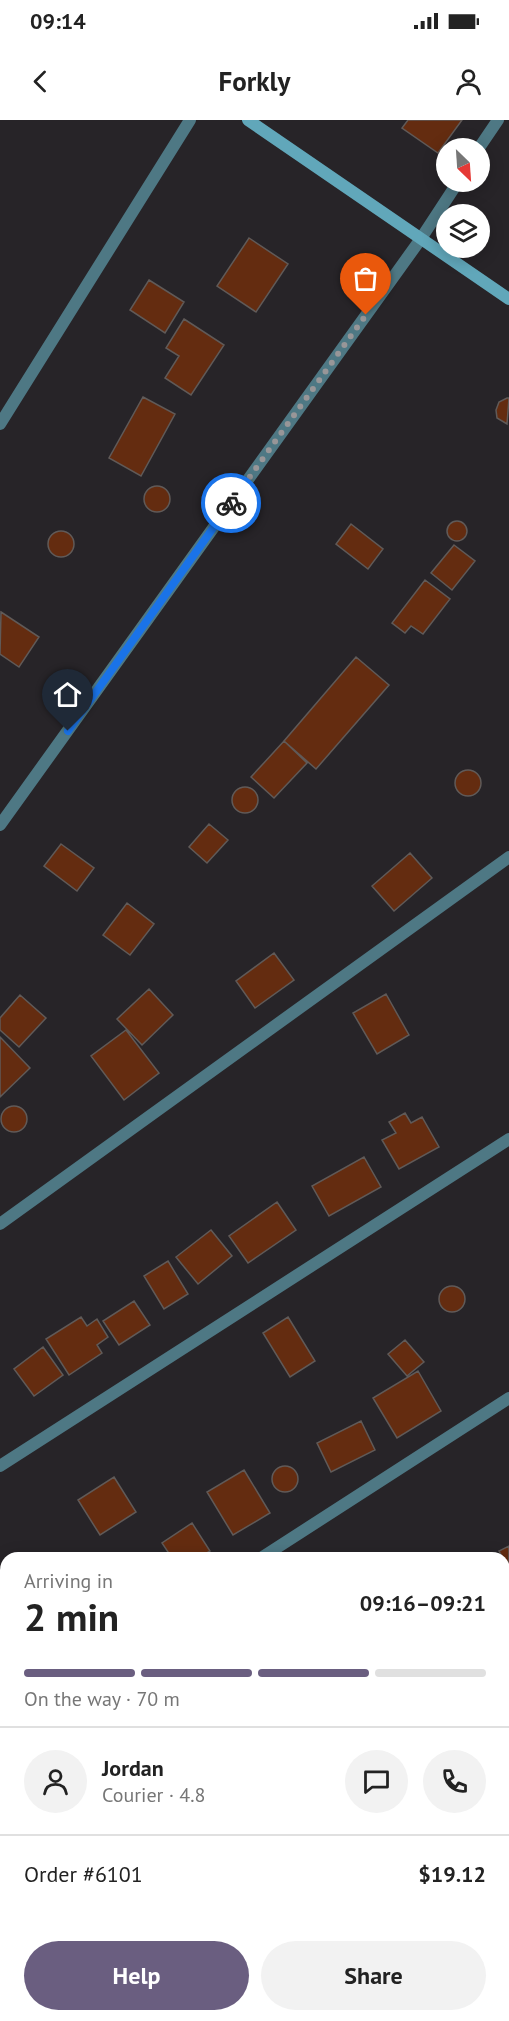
<!DOCTYPE html>
<html lang="en">
<head>
<meta charset="utf-8">
<style>
	body { margin:0; font-family:"PT Sans",sans-serif; background:#f2f2f2; color:#222; height:100vh; display:flex; flex-direction:column; font-size:22px; white-space:nowrap }
	* { box-sizing:border-box; margin:0 }
	p { font-size:20px; color:#767676 }
	.icon { flex:none; width:33px; height:33px; fill:none; stroke:currentColor; stroke-width:2; stroke-linecap:round; stroke-linejoin:round }
	.map { position:relative; flex:1; overflow:hidden }
	.panel { position:absolute; left:0px; top:1432px; width:510px; height:470px; display:flex; flex-direction:column; background:#fff; border-radius:18px 18px 0 0; box-shadow:0 3px 15px #0003 }
	.panel>* { flex:none }
	.needle { width:39px; rotate:155deg }
	.controls { position:absolute; left:436px; top:18px; display:grid; gap:12px }
	.controls a { display:grid; place-items:center; width:54px; height:54px; border-radius:50%; background:#fff; box-shadow:0 3px 15px #0003; font-size:30px }
	.pin { position:absolute; display:grid; place-items:center; width:51px; height:51px; color:#fff; margin:-62px -26px; border-radius:50% 50% 50% 0; rotate:-45deg; box-shadow:0 0 6px #0007 }
	.pin .icon { rotate:45deg }
	.courier { position:absolute; display:grid; place-items:center; width:60px; height:60px; margin:-30px; border:4px solid #1a73e8; border-radius:50%; background:#fff; color:#222; box-shadow:0 2px 8px #0007 }
	.summary em { font-style:normal; font-weight:800 }
	.summary div { display:flex; flex-direction:column-reverse }
	.summary { display:flex; align-items:center; justify-content:space-between; height:102px; padding:0 24px }
	h1 { font-size:39px; font-weight:800; line-height:45px }
	.bar { display:grid; grid-template-columns:repeat(4,1fr); gap:9px 6px; align-content:center; height:72px; padding:0 24px }
	.bar i { height:8px; border-radius:4px; background:#e0e0e0 }
	.bar .selected { background:#6a5e80 }
	.bar p { grid-column:span 4 }
	.line { display:flex; align-items:center; gap:15px; padding:0 24px; border-top:2px solid #e0e0e0 }
	.line div { flex:1 }
	.round { display:grid; place-items:center; flex:none; width:63px; height:63px; border-radius:32px; background:#f2f2f2 }
	.primary-button { display:flex; gap:12px; margin-top:auto; padding:12px 24px }
	.primary-button a { flex:1; height:69px; border-radius:36px; background:#6a5e80; color:#fff; font-size:24px; font-weight:800; line-height:69px; text-align:center }
	.primary-button a+a { background:#f2f2f2; color:#222 }
	.status { display:flex; justify-content:space-between; align-items:center; height:42px; padding:0 30px; background:#fff; direction:ltr }
	.status svg { height:16px; fill:currentColor }
	header { display:flex; justify-content:space-between; align-items:center; height:78px; padding:0 24px; background:#fff; font-size:27px; font-weight:800 }
	.map>svg:first-child { display:block }
	.building { fill:#642c10; stroke:#605a58; stroke-width:1.5 }
	.lines { fill:none; stroke-linecap:round; stroke-linejoin:round }
	.street { stroke:#4e7884; stroke-width:12 }
	.secondary { stroke:#61a7ba; stroke-width:12 }
	.done { stroke:#989698; stroke-width:6; stroke-dasharray:0 10.8 }
	.route { stroke:#1a73e8; stroke-width:8 }
</style>
</head>
<body>
<div class="status"><b>09:14</b><svg viewBox="0 0 49 12"><path d="M0 12V9h3v3zM5 12V6h3v6zM10 12V3h3v9zM15 12V0h3v12zM26 1h20v11H26zM47 4h2v5h-2z"/></svg></div>
<header><svg class="icon" aria-label="back" viewBox="0 0 24 24"><path d="M15 5l-7 7 7 7"/></svg>Forkly<svg class="icon" aria-label="person" viewBox="0 0 24 24"><circle cx="12" cy="8" r="4"/><path d="M4 21q1-7 8-7t8 7"/></svg></header>
<div class="map">
<svg width="509" height="1901" viewBox="0 0 509 1901">
	<rect width="100%" height="100%" fill="#272428"/>
	<path class="building" d="M 408,0 L 462,0 L 438,33 L 402,8 Z
		M 249,118 L 288,144 L 256,192 L 217,166 Z
		M 149,160 L 184,182 L 165,213 L 130,190 Z
		M 184,199 L 224,225 L 191,275 L 165,258 L 179,236 L 166,228 Z
		M 143,277 L 175,294 L 141,356 L 109,338 Z
		M 507,278 L 509,278 L 507,304 L 497,298 L 496,290 L 499,282 Z
		M144 379a13 13 0 1 1 26 0a13 13 0 1 1-26 0Z
		M447 411a10 10 0 1 1 20 0a10 10 0 1 1-20 0Z
		M 351,404 L 383,429 L 368,449 L 336,424 Z
		M48 424a13 13 0 1 1 26 0a13 13 0 1 1-26 0Z
		M 454,425 L 475,441 L 452,470 L 431,453 Z
		M 425,460 L 450,479 L 423,514 L 411,506 L 405,513 L 392,503 Z
		M 1,492 L 39,517 L 19,547 L 0,534 Z
		M 356,537 L 389,565 L 316,649 L 284,621 Z
		M 284,621 L 307,643 L 274,678 L 251,657 Z
		M455 663a13 13 0 1 1 26 0a13 13 0 1 1-26 0Z
		M232 680a13 13 0 1 1 26 0a13 13 0 1 1-26 0Z
		M 209,704 L 228,720 L 207,743 L 189,727 Z
		M 61,724 L 94,748 L 77,771 L 44,746 Z
		M 410,733 L 432,758 L 394,791 L 372,766 Z
		M 127,783 L 154,804 L 130,835 L 103,815 Z
		M 274,833 L 294,860 L 255,888 L 236,861 Z
		M 149,869 L 173,895 L 142,925 L 117,899 Z
		M 386,874 L 409,915 L 377,934 L 353,893 Z
		M 20,875 L 46,898 L 19,927 L 0,910 L 0,898 Z
		M 126,910 L 159,953 L 124,980 L 91,936 Z
		M 0,917 L 30,948 L 0,977 Z
		M1 999a13 13 0 1 1 26 0a13 13 0 1 1-26 0Z
		M 405,993 L 411,1003 L 422,997 L 439,1027 L 399,1049 L 382,1020 L 396,1013 L 389,1002 Z
		M 364,1037 L 381,1067 L 329,1096 L 312,1066 Z
		M 277,1082 L 296,1110 L 248,1143 L 229,1116 Z
		M 211,1110 L 232,1136 L 198,1164 L 176,1137 Z
		M 168,1141 L 188,1174 L 164,1189 L 144,1156 Z
		M439 1179a13 13 0 1 1 26 0a13 13 0 1 1-26 0Z
		M 134,1181 L 150,1205 L 119,1225 L 103,1201 Z
		M 81,1197 L 87,1206 L 97,1199 L 108,1217 L 97,1225 L 102,1233 L 69,1255 L 46,1219 Z
		M 288,1197 L 315,1241 L 290,1257 L 263,1213 Z
		M 405,1220 L 424,1242 L 407,1256 L 388,1234 Z
		M 43,1227 L 63,1255 L 34,1276 L 14,1249 Z
		M 418,1251 L 441,1291 L 397,1318 L 373,1278 Z
		M 361,1301 L 375,1330 L 331,1352 L 317,1323 Z
		M272 1359a13 13 0 1 1 26 0a13 13 0 1 1-26 0Z
		M 244,1350 L 270,1393 L 233,1415 L 207,1372 Z
		M 114,1357 L 136,1392 L 100,1415 L 78,1380 Z
		M 192,1403 L 210,1431 L 199,1438 L 172,1438 L 162,1423 Z
		M 509,1426 L 509,1449 L 499,1431 Z
		M 505,1762 L 509,1768 L 509,1801 L 504,1805 Z
		M 64,1896 L 100,1896 L 97,1901 L 63,1901 Z"/>
	<g class="lines">
		<path class="street" d="M 479,28 L 498,0
			M 0,304 L 190,0
			M 0,705 L 420,120 L 458,62
			M 0,1104 L 509,737
			M 0,1346 L 509,1019
			M 261,1438 L 509,1278
			M 504,1548 L 509,1545
			M 0,1607 L 6,1603
			M 0,1761 L 6,1766
			M 0,1816 L 6,1810
			M 504,1847 L 509,1844
			M 252,1896 L 260,1901
			M 133,1901 L 136,1896
			M 422,1901 L 430,1896"/>
		<path class="secondary" d="M 248,0 L 509,179"/>
	</g>
	<g class="lines">
		<path class="done" d="M 231,383 L 366,195"/>
		<path class="route" d="M 68,611 L 231,383"/>
	</g>
</svg>
<div class="controls">
<a><svg class="needle" viewBox="-14 -14 28 28"><path d="M0-13l5 13h-10z" fill="#e53935"/><path d="M0 13l5-13h-10z" fill="#767676"/></svg></a>
<a><svg class="icon" aria-label="layers" viewBox="0 0 24 24"><path d="M12 4l9 5-9 5-9-5zM3 14l9 5 9-5"/></svg></a>
</div>
<div class="pin" style="left:366px;top:195px;background:#ea580c"><svg class="icon" aria-label="bag" viewBox="0 0 24 24"><path d="M5 8h14l-1 12H6zM9 8a3 3 0 0 1 6 0"/></svg></div>
<div class="pin" style="left:68px;top:611px;background:#1f2937"><svg class="icon" aria-label="home" viewBox="0 0 24 24"><path d="M3 11l9-7 9 7M6 9v11h12V9"/></svg></div>
<div class="courier" style="left:231px;top:383px"><svg class="icon" aria-label="bike" viewBox="0 0 24 24"><circle cx="6" cy="16" r="4"/><circle cx="18" cy="16" r="4"/><path d="M6 16l4-8h5l3 8M10 8l3 8H6M13 5h3"/></svg></div>
<section class="panel">
<div class="summary"><div><h1>2 min</h1><p>Arriving in</p></div><em>09:16–09:21</em></div>
<div class="bar"><i class="selected"></i><i class="selected"></i><i class="selected"></i><i></i><p>On the way · 70 m</p></div>
<div class="line" style="height:108px"><a class="round"><svg class="icon" aria-label="person" viewBox="0 0 24 24"><circle cx="12" cy="8" r="4"/><path d="M4 21q1-7 8-7t8 7"/></svg></a><div><b>Jordan</b><p>Courier · 4.8</p></div><a class="round"><svg class="icon" aria-label="chat" viewBox="0 0 24 24"><path d="M4 5h16v11H9l-5 4z"/></svg></a><a class="round"><svg class="icon" aria-label="phone" viewBox="0 0 24 24"><path d="M5 4h4l2 5-3 2q2 4 5 5l2-3 5 2v4C11 20 4 13 5 4z"/></svg></a></div>
<div class="line" style="height:78px"><div>Order #6101</div><b>$19.12</b></div>
<div class="primary-button"><a>Help</a><a>Share</a></div>
</section>
</div>
</body>
</html>
